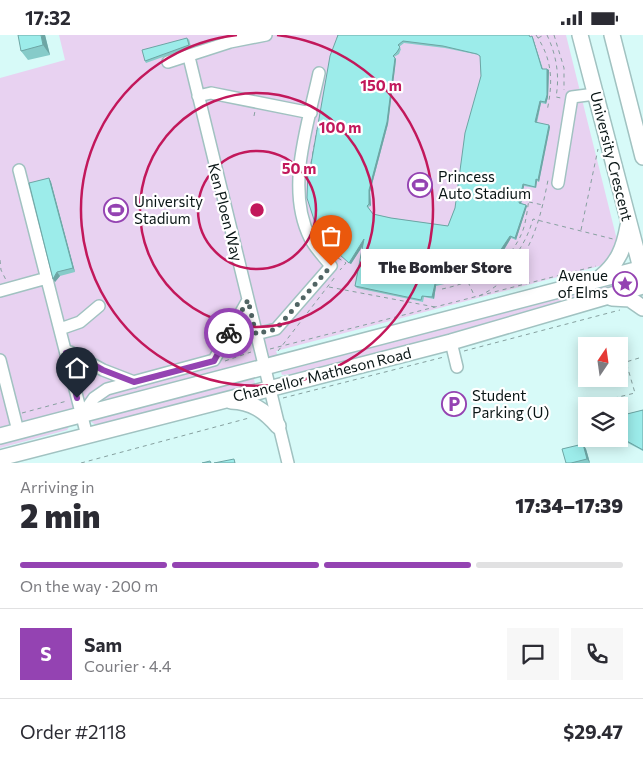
<!DOCTYPE html>
<html lang="en">
<head>
<meta charset="utf-8">
<style>
	body { margin:0; font-family:Commissioner,sans-serif; background:#f7f7f7; color:#2b2b33; height:100vh; display:flex; flex-direction:column; font-size:19px; white-space:nowrap }
	* { box-sizing:border-box; margin:0 }
	p { font-size:16px; color:#7c7c81 }
	.icon { flex:none; width:28px; height:28px; fill:none; stroke:currentColor; stroke-width:2; stroke-linecap:round; stroke-linejoin:round }
	.map { position:relative; height:428px; overflow:hidden }
	.sheet { display:flex; flex-direction:column; background:#fff; flex:1 }
	.sheet>* { flex:none }
	.needle { width:32px; rotate:13deg }
	.tools { position:absolute; left:578px; top:302px; display:grid; gap:10px }
	.tools a { display:grid; place-items:center; width:50px; height:50px; border-radius:0px; background:#fff; box-shadow:0 2px 12px #0003; font-size:25px }
	.pin { position:absolute; display:grid; place-items:center; width:42px; height:42px; color:#fff; margin:-51px -21px; border-radius:50% 50% 50% 0; rotate:-45deg; box-shadow:0 0 5px #0007 }
	.pin .icon { rotate:45deg }
	.courier { position:absolute; display:grid; place-items:center; width:50px; height:50px; margin:-25px; border:4px solid #9443b2; border-radius:50%; background:#fff; color:#222; box-shadow:0 1px 6px #0007 }
	.bubble { position:absolute; height:35px; border-radius:0px; background:#fff; box-shadow:0 2px 12px #0003; font-size:16px; font-weight:800; line-height:35px; text-align:center }
	.headline em { font-style:normal; font-weight:800 }
	.headline div { display:flex; flex-direction:column-reverse }
	.headline { display:flex; align-items:center; justify-content:space-between; height:85px; padding:0 20px }
	h1 { font-size:32px; font-weight:800; line-height:38px }
	.bar { display:grid; grid-template-columns:repeat(4,1fr); gap:8px 5px; align-content:center; height:60px; padding:0 20px }
	.bar i { height:6px; border-radius:4px; background:#e1e1e2 }
	.bar .active { background:#9443b2 }
	.bar p { grid-column:span 4 }
	.line { display:flex; align-items:center; gap:12px; padding:0 20px; border-top:1px solid #e1e1e2 }
	.line div { flex:1 }
	.round { display:grid; place-items:center; flex:none; width:52px; height:52px; border-radius:0px; background:#f7f7f7 }
	.status { display:flex; justify-content:space-between; align-items:center; height:35px; padding:0 25px; background:#fff; direction:ltr }
	.status svg { height:14px; fill:currentColor }
	.map>svg:first-child { display:block }
	.green { fill:#e8d2f1 }
	.lines { fill:none; stroke-linecap:round; stroke-linejoin:round }
	.minor-casing { stroke:#a1c2c1; stroke-width:14 }
	.major-casing { stroke:#a1c2c1; stroke-width:18 }
	.path { stroke:#86a09f; stroke-width:1; stroke-dasharray:4 4; stroke-linecap:butt }
	.minor { stroke:#fff; stroke-width:11 }
	.major { stroke:#fff; stroke-width:15 }
	.wall { fill:#86cbc9; fill-rule:evenodd }
	.shaded-wall { fill:#6da5a4 }
	.building { fill:#9cecea; stroke:#6da5a4; fill-rule:evenodd }
	.done { stroke:#516564; stroke-width:5; stroke-dasharray:0 9 }
	.route { stroke:#9443b2; stroke-width:6 }
	.ring { fill:none; stroke:#c2185b; stroke-width:2.5 }
	.labels { text-anchor:middle; dominant-baseline:central; stroke-width:4.5; stroke-linejoin:round; paint-order:stroke }
	.street-label { font-size:15px; fill:#091515; stroke:#fff }
	.poi-label { font-size:15px; fill:#091515; stroke:#fff; text-anchor:start }
	.centre { fill:#c2185b; stroke:#fff; stroke-width:2.5 }
	.ring-label { font-size:15px; text-anchor:middle; font-weight:bold; fill:#c2185b; stroke:#fff; stroke-width:4.5; stroke-linejoin:round; paint-order:stroke }
</style>
</head>
<body>
<div class="status"><b>17:32</b><svg viewBox="0 0 49 12"><path d="M0 12V9h3v3zM5 12V6h3v6zM10 12V3h3v9zM15 12V0h3v12zM26 1h20v11H26zM47 4h2v5h-2z"/></svg></div>
<div class="map">
<svg width="643" height="428" viewBox="0 0 643 428">
	<rect width="100%" height="100%" fill="#d7faf8"/>
	<path class="green" d="M 59,0 L 566,0 L 616,201 L 617,212 L 607,229 L 276,316 L 278,322 L 0,394 L 0,43 L 65,25 Z
		M 628,241 L 630,248 L 565,266 L 542,275 L 307,337 L 282,340 L 281,337 Z
		M 243,342 L 254,344 L 255,349 L 248,353 L 98,391 L 91,387 L 96,382 Z
		M 70,390 L 67,395 L 0,413 L 0,405 Z"/>
	<g class="lines">
		<defs>
			<path id="minor" d="M 189,22 L 288,428
				M 168,27 L 230,7 L 266,0
				M 198,61 L 211,58 L 311,78
				M 19,135 L 87,401
				M 558,148 L 572,62 L 595,59
				M 0,256 L 47,243
				M 60,294 L 80,287 L 99,271
				M 256,299 L 276,294 L 331,231 C 324,222 315,213 310,203 C 285,153 308,90 319,38
				M 451,307 L 457,332
				M 66,318 L 70,317 L 103,335 L 134,347
				M 0,325 L 18,396
				M 82,380 L 94,363 L 107,354 L 214,325 L 248,265"/>
			<path id="major" d="M 580,0 L 643,241
				M 612,0 L 643,122
				M 601,242 C 618,228 624,213 628,191
				M 612,263 L 630,264 L 643,273
				M 231,366 C 252,367 264,375 278,391
				M 0,401 L 643,233
				M 0,423 L 451,307 L 643,251"/>
		</defs>
		<use href="#minor" class="minor-casing"/>
		<use href="#major" class="major-casing"/>
		<path class="path" d="M 536,0 C 553,25 553,48 547,76
			M 547,0 C 556,19 560,40 556,62 L 561,63
			M 554,0 L 564,33 L 564,55
			M 538,3 L 544,0
			M 335,10 L 338,0
			M 254,81 L 255,76
			M 311,128 L 317,95
			M 529,167 L 543,170
			M 581,195 L 598,114
			M 338,223 L 346,228 L 340,235
			M 0,225 L 1,235 L 6,245
			M 494,232 L 500,239 C 515,223 527,206 533,184 L 613,204
			M 468,247 L 475,262
			M 329,252 L 435,272
			M 442,254 C 476,247 513,228 524,192 C 527,181 528,169 530,157
			M 479,261 C 526,239 539,192 548,145
			M 270,314 L 596,231
			M 278,316 L 335,242
			M 464,316 L 620,275
			M 225,326 L 251,317
			M 283,363 L 444,322
			M 598,367 L 635,358 L 626,327 L 639,323
			M 22,378 L 67,366
			M 81,428 L 249,383"/>
		<use href="#minor" class="minor"/>
		<use href="#major" class="major"/>
	</g>
	<path class="wall" d="M 45,0 L 50,20 L 28,25 L 21,16 Z
		M 338,0 L 530,2 L 533,3 L 543,34 L 547,34 L 549,35 L 548,62 L 546,69 L 541,68 L 537,88 L 549,90 L 550,92 L 539,147 L 537,146 L 536,153 L 524,151 L 521,168 L 526,170 L 527,171 L 516,205 L 511,203 L 502,218 L 491,230 L 489,228 L 474,239 L 457,246 L 436,251 L 434,264 L 424,262 L 423,267 L 357,253 L 355,251 L 363,209 L 351,229 L 331,212 L 321,197 L 319,198 L 318,197 L 310,135 ZM 404,8 L 445,13 L 479,20 L 480,22 L 481,41 L 455,173 L 448,191 L 391,183 L 373,179 L 368,172 L 371,171 L 370,157 L 388,89 L 395,33 L 396,24 L 394,22 L 399,19 L 401,14 L 399,12 Z
		M 189,4 L 191,12 L 146,28 L 145,26 Z
		M 49,143 L 51,147 L 75,237 L 60,241 L 55,247 Z
		M 643,375 L 643,416 L 626,407 L 625,405 L 626,404 L 619,401 L 619,381 Z
		M 583,409 L 586,414 L 590,428 L 566,428 Z"/>
	<path class="shaded-wall" d="M 41,0 L 45,0 L 50,20 L 43,10 Z
		M 532,1 L 533,3 L 543,36 L 542,34 Z
		M 395,23 L 396,24 L 395,33 L 388,89 L 370,157 L 371,171 L 369,169 L 369,155 Z
		M 547,34 L 549,35 L 548,62 L 546,69 L 545,67 Z
		M 540,66 L 541,68 L 536,89 L 535,87 Z
		M 549,90 L 550,92 L 539,147 L 538,145 Z
		M 49,143 L 51,147 L 75,237 L 73,233 Z
		M 536,144 L 537,146 L 536,153 L 535,152 Z
		M 523,149 L 524,151 L 521,170 L 519,168 Z
		M 526,170 L 527,171 L 516,205 L 515,203 Z
		M 510,201 L 511,203 L 502,218 L 491,230 L 489,228 Z
		M 364,204 L 366,206 L 351,229 L 349,228 Z
		M 57,237 L 60,241 L 55,247 L 53,244 Z
		M 435,249 L 436,251 L 434,264 L 432,262 Z
		M 583,409 L 586,414 L 590,428 L 587,424 Z"/>
	<path class="building" d="M 18,0 L 41,0 L 43,10 L 21,16 Z
		M 338,0 L 529,0 L 530,2 L 532,1 L 542,34 L 547,34 L 547,60 L 545,67 L 540,66 L 535,87 L 549,90 L 538,145 L 536,144 L 535,152 L 523,149 L 519,168 L 526,170 L 515,203 L 510,201 L 500,216 L 489,228 L 488,226 L 473,237 L 456,245 L 435,249 L 432,262 L 422,261 L 421,265 L 355,251 L 364,204 L 349,228 L 330,211 L 320,196 L 318,197 L 307,163 L 308,135 L 310,135 L 330,21 ZM 403,6 L 443,11 L 477,19 L 480,21 L 481,41 L 465,98 L 455,173 L 448,191 L 391,183 L 373,179 L 367,171 L 369,169 L 369,155 L 387,87 L 395,23 L 393,21 L 397,17 L 400,12 L 398,10 Z
		M 187,3 L 189,10 L 145,26 L 142,15 Z
		M 49,143 L 73,233 L 57,237 L 53,244 L 29,148 Z
		M 643,375 L 643,415 L 625,405 L 626,403 L 619,400 L 619,381 Z
		M 583,409 L 587,424 L 571,428 L 566,428 L 562,414 Z
		M 234,424 L 235,428 L 214,428 Z
		M 210,426 L 211,428 L 202,428 Z"/>
	<g class="lines">
		<path class="done" d="M 229,298 L 248,265 L 256,299 L 276,294 L 331,231"/>
		<path class="route" d="M 77,363 L 66,318 L 70,317 L 103,335 L 134,347 L 214,326 L 229,298"/>
	</g>
	<g class="ring">
		<circle cx="257" cy="175" r="59"/>
		<circle cx="257" cy="175" r="117"/>
		<path d="M277 0A176 176 0 1 1 237 0"/>
	</g>
	<defs>
		<symbol id="stadium-ring" viewBox="-11 -11 22 22"><circle r="9.5" fill="#fff" stroke="#9443b2" stroke-width="1.5"/><path d="M0-5a6.5 5 0 1 0 0 10a6.5 5 0 1 0 0-10ZM-3.5-1.8h7v3.6h-7Z" fill="#9443b2"/></symbol>
		<symbol id="sight-ring" viewBox="-11 -11 22 22"><circle r="9.5" fill="#fff" stroke="#9443b2" stroke-width="1.5"/><path d="M0-6L1.8-2.2L6-1.7L2.9 1.2L3.7 5.4L0 3.3L-3.7 5.4L-2.9 1.2L-6-1.7L-1.8-2.2Z" fill="#9443b2"/></symbol>
		<symbol id="parking-ring" viewBox="-11 -11 22 22"><circle r="9.5" fill="#fff" stroke="#9443b2" stroke-width="1.5"/><path d="M-3.5-5.5H1a3.5 3.5 0 0 1 0 7H-1V5.5H-3.5ZM-1-3.4V-.6H.8a1.4 1.4 0 0 0 0-2.8Z" fill="#9443b2"/></symbol>
	</defs>
	<g fill-rule="evenodd">
		<use href="#stadium-ring" x="406" y="136" width="28" height="28"/>
		<use href="#stadium-ring" x="102" y="161" width="28" height="28"/>
		<use href="#sight-ring" x="611" y="235" width="28" height="28"/>
		<use href="#parking-ring" x="440" y="355" width="28" height="28"/>
	</g>
	<g class="labels">
		<g class="street-label">
			<text transform="translate(612 121) rotate(76)">University Crescent</text>
			<text transform="translate(226 177) rotate(76)">Ken Ploen Way</text>
			<text transform="translate(322 339) rotate(-14)">Chancellor Matheson Road</text>
		</g>
		<g class="poi-label">
			<text x="438" y="141">Princess<tspan x="438" dy="17">Auto Stadium</tspan></text>
			<text x="134" y="166">University<tspan x="134" dy="17">Stadium</tspan></text>
			<text x="608" y="240" text-anchor="end">Avenue<tspan x="608" dy="17">of Elms</tspan></text>
			<text x="472" y="360">Student<tspan x="472" dy="17">Parking (U)</tspan></text>
		</g>
	</g>
	<circle cx="257" cy="175" r="8" class="centre"/>
	<g class="ring-label">
		<text x="381" y="56">150 m</text>
		<text x="340" y="98">100 m</text>
		<text x="299" y="139">50 m</text>
	</g>
</svg>
<div class="tools">
<a><svg class="needle" viewBox="-14 -14 28 28"><path d="M0-13l5 13h-10z" fill="#e53935"/><path d="M0 13l5-13h-10z" fill="#7c7c81"/></svg></a>
<a><svg class="icon" aria-label="layers" viewBox="0 0 24 24"><path d="M12 4l9 5-9 5-9-5zM3 14l9 5 9-5"/></svg></a>
</div>
<div class="pin" style="left:331px;top:231px;background:#ea580c"><svg class="icon" aria-label="bag" viewBox="0 0 24 24"><path d="M5 8h14l-1 12H6zM9 8a3 3 0 0 1 6 0"/></svg></div>
<div class="pin" style="left:77px;top:363px;background:#1f2937"><svg class="icon" aria-label="home" viewBox="0 0 24 24"><path d="M3 11l9-7 9 7M6 9v11h12V9"/></svg></div>
<div class="courier" style="left:229px;top:298px"><svg class="icon" aria-label="bike" viewBox="0 0 24 24"><circle cx="6" cy="16" r="4"/><circle cx="18" cy="16" r="4"/><path d="M6 16l4-8h5l3 8M10 8l3 8H6M13 5h3"/></svg></div>
<div class="bubble" style="left:361px;top:214px;width:168px">The Bomber Store</div>
</div>
<section class="sheet">
<div class="headline"><div><h1>2 min</h1><p>Arriving in</p></div><em>17:34–17:39</em></div>
<div class="bar"><i class="active"></i><i class="active"></i><i class="active"></i><i></i><p>On the way · 200 m</p></div>
<div class="line" style="height:90px"><b class="round" style="background:#9443b2;color:#fff">S</b><div><b>Sam</b><p>Courier · 4.4</p></div><a class="round"><svg class="icon" aria-label="chat" viewBox="0 0 24 24"><path d="M4 5h16v11H9l-5 4z"/></svg></a><a class="round"><svg class="icon" aria-label="phone" viewBox="0 0 24 24"><path d="M5 4h4l2 5-3 2q2 4 5 5l2-3 5 2v4C11 20 4 13 5 4z"/></svg></a></div>
<div class="line" style="height:65px"><div>Order #2118</div><b>$29.47</b></div>
</section>
</body>
</html>
